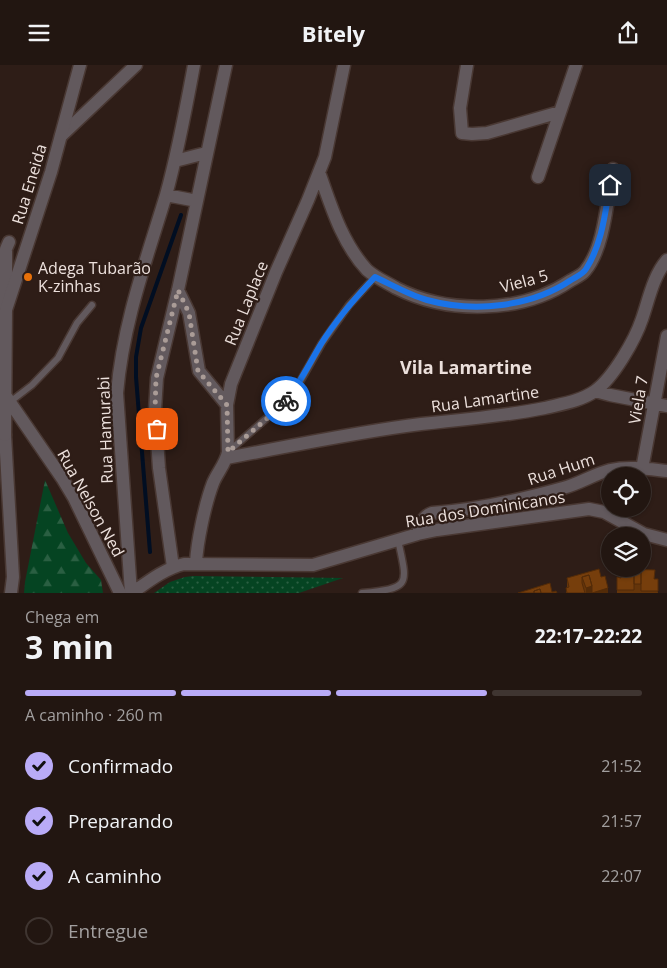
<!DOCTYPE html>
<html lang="pt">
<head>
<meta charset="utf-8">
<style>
	body { margin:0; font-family:"Open Sans",sans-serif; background:#2a1f1a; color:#f1f3f6; height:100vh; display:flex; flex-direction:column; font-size:19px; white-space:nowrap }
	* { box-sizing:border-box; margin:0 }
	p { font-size:16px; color:#a29f9f }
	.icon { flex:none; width:28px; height:28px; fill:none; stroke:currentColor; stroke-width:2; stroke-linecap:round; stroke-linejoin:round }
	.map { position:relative; height:528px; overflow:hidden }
	.sheet { display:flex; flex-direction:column; background:#221611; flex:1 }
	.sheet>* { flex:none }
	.tools { position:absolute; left:601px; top:402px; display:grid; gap:10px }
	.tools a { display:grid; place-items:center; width:50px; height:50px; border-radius:50%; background:#221611; box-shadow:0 1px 4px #0004,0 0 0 1px #3f3531; font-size:25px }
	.pin { position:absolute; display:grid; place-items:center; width:42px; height:42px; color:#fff; margin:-21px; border-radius:10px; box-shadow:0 2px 8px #0006 }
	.courier { position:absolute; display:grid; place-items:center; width:50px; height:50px; margin:-25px; border:4px solid #1a73e8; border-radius:50%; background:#fff; color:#222; box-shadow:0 1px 6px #0007 }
	.summary em { font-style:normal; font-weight:700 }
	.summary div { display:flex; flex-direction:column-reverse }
	.summary { display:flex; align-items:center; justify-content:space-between; height:85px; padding:0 25px }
	h1 { font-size:32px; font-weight:700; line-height:38px }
	.bar { display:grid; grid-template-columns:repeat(4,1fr); gap:8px 5px; align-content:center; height:60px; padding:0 25px }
	.bar i { height:6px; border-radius:4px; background:#3f3531 }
	.bar .on { background:#b9abf7 }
	.bar p { grid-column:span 4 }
	ol { padding:0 25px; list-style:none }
	li { display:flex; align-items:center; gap:15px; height:55px }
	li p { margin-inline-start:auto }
	li .icon { padding:5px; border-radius:50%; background:#b9abf7; color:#111; stroke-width:4 }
	li:last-child { color:#a29f9f }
	li i { width:28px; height:28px; border:2px solid #3f3531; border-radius:50% }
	header { display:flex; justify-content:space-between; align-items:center; height:65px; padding:0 25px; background:#221611; font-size:22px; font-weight:700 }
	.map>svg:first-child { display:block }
	.grass { fill:url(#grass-dots) }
	.forest { fill:url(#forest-firs) }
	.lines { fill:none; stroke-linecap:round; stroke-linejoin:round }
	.stream { stroke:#010e22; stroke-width:4 }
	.service-casing { stroke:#493833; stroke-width:9 }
	.minor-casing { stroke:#493833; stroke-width:15 }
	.tertiary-casing { stroke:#493833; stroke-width:15 }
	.service { stroke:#62595d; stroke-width:6 }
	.minor { stroke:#62595d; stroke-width:12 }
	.tertiary { stroke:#62595d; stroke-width:12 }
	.wall { fill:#65350a }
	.shaded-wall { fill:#532b08 }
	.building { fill:#763e0c; stroke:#532b08 }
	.done { stroke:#aa9c97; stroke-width:5; stroke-dasharray:0 9 }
	.route { stroke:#1a73e8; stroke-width:6 }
	.food-dot { fill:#e8710a; stroke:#2e1d17; stroke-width:2 }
	.labels { text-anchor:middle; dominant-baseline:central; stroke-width:4.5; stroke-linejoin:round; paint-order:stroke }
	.street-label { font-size:16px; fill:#ece0dc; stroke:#2e1d17 }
	.poi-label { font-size:16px; fill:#ece0dc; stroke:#2e1d17; text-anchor:start }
	.neighbourhood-label { font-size:18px; font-weight:bold; fill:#ece0dc; stroke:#2e1d17 }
</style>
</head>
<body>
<header><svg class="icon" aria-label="menu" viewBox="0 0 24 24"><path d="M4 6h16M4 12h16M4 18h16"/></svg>Bitely<svg class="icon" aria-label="share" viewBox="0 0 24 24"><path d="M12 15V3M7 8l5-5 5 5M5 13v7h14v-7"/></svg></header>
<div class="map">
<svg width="667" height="528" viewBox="0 0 667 528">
	<defs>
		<pattern id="grass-dots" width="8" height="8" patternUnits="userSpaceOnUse" patternTransform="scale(1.25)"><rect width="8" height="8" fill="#054422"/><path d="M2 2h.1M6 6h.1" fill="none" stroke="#2a5f42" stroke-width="1.8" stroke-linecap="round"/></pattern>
		<pattern id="forest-firs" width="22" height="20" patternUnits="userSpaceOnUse" patternTransform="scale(1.25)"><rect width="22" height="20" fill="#054422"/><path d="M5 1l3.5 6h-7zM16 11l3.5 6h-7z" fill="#2a5f42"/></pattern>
	</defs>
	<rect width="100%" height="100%" fill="#2e1d17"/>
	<path class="grass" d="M 185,512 L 193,511 L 343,513 L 299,528 L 154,528 L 170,517 Z"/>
	<path class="forest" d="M 45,415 L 68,468 L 86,498 L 101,515 L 103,528 L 24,528 L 25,517 Z"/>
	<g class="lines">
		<path class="stream" d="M 150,487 L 136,312 L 136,292 L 141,263 L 181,150"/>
		<defs>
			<path id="service" d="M 10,337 L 32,320 L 58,293 L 77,258 L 92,240
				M 229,386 L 284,338 L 297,322 L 322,278 L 349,240 L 375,212
				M 362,528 C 411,523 408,521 398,475"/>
			<path id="minor" d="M 467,0 L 460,43 L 462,68 L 472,69 L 487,68 L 560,47
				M 61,71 L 136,0
				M 175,96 L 206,88
				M 319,107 C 331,141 342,178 367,205 C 376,213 386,217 396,223 C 447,249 521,249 570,216 C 575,213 582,210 585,206 C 605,182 607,134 613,104
				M 538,112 L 576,0
				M 166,130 L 197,136
				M 178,225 L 189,248 L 199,306 L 227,340
				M 6,243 L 6,184 L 9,177
				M 595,326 L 610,330 L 667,341
				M 5,370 L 13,512 L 11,528
				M 227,393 C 291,381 356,367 421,359 C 463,355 504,351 545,343 C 561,339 581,336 595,326 C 613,313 635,275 642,254 C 649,234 653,211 667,195
				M 642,404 L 667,271
				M 418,469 C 420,460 423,451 432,448 C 477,445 520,435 563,423 C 579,419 594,409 610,405 C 629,401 648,404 667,406
				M 196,498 C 197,477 205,439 213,418 C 217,408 226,398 228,387 L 227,340 L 231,319 L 276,207 L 308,135 L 325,92 L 344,0
				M 173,502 L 159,403 L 155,345 L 157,313 L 178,225 L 226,0
				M 131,528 L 117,328 C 123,258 146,196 166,130 C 178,87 186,43 194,0
				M 132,528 C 149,516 164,504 184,499 L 313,500 L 418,469 L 437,465 L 589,444 L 604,447 L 644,469 L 667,475"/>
			<path id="tertiary" d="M 5,330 L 62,413 L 74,433 L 120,528
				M 5,370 L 6,245 L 51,107 L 80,0"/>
		</defs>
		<use href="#service" class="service-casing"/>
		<use href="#minor" class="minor-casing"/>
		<use href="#tertiary" class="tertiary-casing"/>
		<use href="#service" class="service"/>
		<use href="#minor" class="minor"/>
		<use href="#tertiary" class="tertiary"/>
	</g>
	<path class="wall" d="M 601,512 L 608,528 L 566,528 L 566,523 L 567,523 L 567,513 Z
		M 617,512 L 655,514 L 658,528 L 617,528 Z"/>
	<path class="shaded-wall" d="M 592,521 L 608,523 L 608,528 L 586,528 L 586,523 Z"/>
	<path class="building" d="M 599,504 L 601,512 L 605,511 L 608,523 L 592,528 L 592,521 L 589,510 L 582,512 L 582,518 L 585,528 L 567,528 L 566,523 L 569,522 L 567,513 Z
		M 621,504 L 655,505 L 654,514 L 658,514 L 658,526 L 641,526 L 641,507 L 634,507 L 634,525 L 617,525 L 617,512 L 621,513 Z
		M 634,507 L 641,507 L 641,519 L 634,519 Z
		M 589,510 L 592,521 L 586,523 L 582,512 Z
		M 550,518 L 552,527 L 556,526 L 557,528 L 541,528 L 540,524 L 534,526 L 534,528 L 518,528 Z
		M 540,524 L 541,528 L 534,528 L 534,526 Z"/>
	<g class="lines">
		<path class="done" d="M 157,364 L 155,346 L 156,313 L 178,225 L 189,248 L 198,306 L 227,340 L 228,387 L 271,350 L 286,336"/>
		<path class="route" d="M 286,336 C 300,318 309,299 321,279 C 336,255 355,233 375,212 C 392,220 409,230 427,235 C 474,248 531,242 571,215 C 576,212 583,209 586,204 C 602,179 605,149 610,120"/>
	</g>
	<circle class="food-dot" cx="28" cy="212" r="5"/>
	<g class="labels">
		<g class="street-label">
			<text transform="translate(29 119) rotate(-73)">Rua Eneida</text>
			<text transform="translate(524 216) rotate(-15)">Viela 5</text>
			<text transform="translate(246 238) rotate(-68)">Rua Laplace</text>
			<text transform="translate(485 334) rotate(-8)">Rua Lamartine</text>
			<text transform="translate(638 335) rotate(-80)">Viela 7</text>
			<text transform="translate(105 365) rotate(-92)">Rua Hamurabi</text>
			<text transform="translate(561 404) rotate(-18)">Rua Hum</text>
			<text transform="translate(91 438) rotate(61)">Rua Nelson Ned</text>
			<text transform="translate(485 444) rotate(-9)">Rua dos Dominicanos</text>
		</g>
		<g class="poi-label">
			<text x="38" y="203">Adega Tubarão<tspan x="38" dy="18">K-zinhas</tspan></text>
		</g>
		<g class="neighbourhood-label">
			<text x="466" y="302">Vila Lamartine</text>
		</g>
	</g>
</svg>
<div class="tools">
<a><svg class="icon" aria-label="locate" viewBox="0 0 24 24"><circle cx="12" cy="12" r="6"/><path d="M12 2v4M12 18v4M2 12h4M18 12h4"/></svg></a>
<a><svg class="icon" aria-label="layers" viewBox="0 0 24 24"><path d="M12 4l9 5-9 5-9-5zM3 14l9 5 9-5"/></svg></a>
</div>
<div class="pin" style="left:157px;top:364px;background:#ea580c"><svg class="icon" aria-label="bag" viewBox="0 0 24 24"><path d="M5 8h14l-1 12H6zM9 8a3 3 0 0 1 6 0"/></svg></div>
<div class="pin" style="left:610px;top:120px;background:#1f2937"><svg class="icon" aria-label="home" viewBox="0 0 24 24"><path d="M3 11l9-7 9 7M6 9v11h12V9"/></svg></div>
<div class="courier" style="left:286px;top:336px"><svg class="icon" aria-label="bike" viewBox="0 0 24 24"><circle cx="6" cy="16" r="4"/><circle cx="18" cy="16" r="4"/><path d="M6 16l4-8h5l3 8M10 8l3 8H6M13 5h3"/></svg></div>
</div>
<section class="sheet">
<div class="summary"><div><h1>3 min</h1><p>Chega em</p></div><em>22:17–22:22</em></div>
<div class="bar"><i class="on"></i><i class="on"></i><i class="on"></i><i></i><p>A caminho · 260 m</p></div>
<ol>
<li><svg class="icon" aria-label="check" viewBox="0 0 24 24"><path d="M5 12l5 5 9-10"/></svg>Confirmado<p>21:52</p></li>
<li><svg class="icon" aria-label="check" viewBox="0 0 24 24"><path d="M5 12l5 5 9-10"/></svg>Preparando<p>21:57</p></li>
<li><svg class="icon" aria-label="check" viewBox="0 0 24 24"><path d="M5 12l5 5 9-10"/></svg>A caminho<p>22:07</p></li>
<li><i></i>Entregue</li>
</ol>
</section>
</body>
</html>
